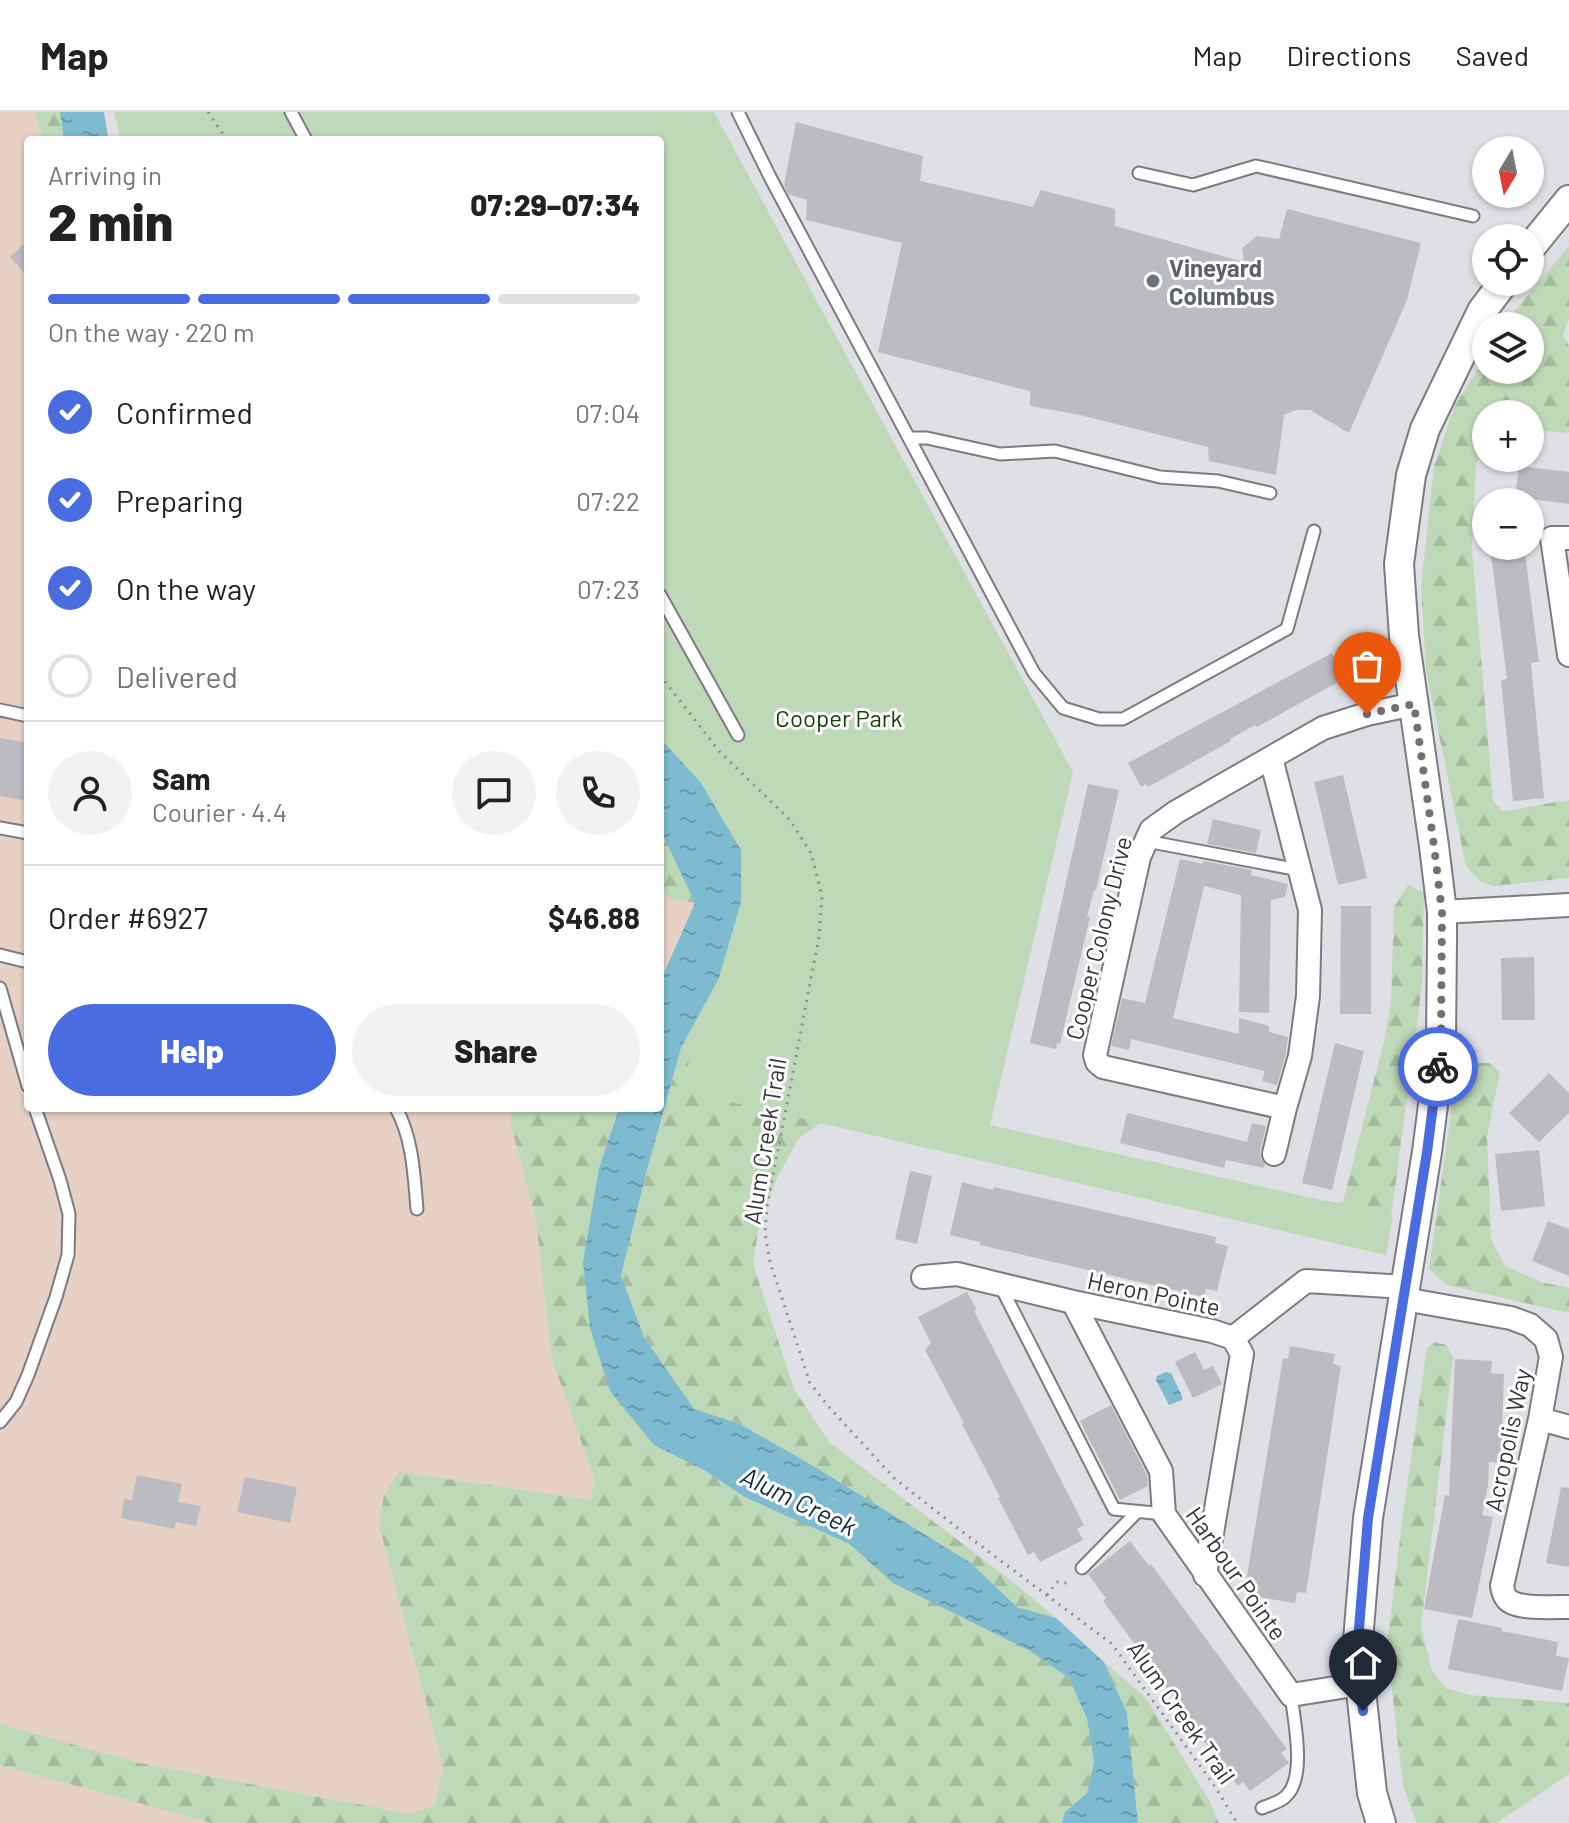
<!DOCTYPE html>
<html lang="en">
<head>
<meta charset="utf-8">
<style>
	body { margin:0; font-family:Barlow,sans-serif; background:#f2f2f2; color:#222; height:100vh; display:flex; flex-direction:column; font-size:30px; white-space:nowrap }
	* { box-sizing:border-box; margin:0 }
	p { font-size:26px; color:#767676 }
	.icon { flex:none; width:44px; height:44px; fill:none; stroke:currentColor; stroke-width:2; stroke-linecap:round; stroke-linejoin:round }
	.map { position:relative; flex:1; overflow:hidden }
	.side { position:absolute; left:24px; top:24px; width:640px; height:976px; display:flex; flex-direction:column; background:#fff; border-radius:8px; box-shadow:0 2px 6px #0004 }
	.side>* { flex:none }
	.needle { width:52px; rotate:190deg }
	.fabs { position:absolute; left:1472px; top:24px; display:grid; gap:16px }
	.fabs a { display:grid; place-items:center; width:72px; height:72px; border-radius:50%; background:#fff; box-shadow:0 2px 6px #0004; font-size:40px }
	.pin { position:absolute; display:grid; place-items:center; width:68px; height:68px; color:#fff; margin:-82px -34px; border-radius:50% 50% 50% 0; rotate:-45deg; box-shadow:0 0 8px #0007 }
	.pin .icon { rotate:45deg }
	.courier { position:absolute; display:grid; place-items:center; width:80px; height:80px; margin:-40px; border:6px solid #496ce0; border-radius:50%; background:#fff; color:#222; box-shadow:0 2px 10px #0007 }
	.summary em { font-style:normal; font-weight:800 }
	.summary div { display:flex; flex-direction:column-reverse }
	.summary { display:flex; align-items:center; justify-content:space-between; height:136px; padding:0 24px }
	h1 { font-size:52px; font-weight:800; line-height:60px }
	.bar { display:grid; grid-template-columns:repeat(4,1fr); gap:12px 8px; align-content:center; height:96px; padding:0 24px }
	.bar i { height:10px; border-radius:6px; background:#e0e0e0 }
	.bar .active { background:#496ce0 }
	.bar p { grid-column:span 4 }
	.line { display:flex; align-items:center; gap:20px; padding:0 24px; border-top:2px solid #e0e0e0 }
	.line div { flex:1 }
	.round { display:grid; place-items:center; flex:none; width:84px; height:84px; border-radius:42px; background:#f2f2f2 }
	ol { padding:0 24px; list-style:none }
	li { display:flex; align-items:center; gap:24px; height:88px }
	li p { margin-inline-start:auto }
	li .icon { padding:8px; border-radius:50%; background:#496ce0; color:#fff; stroke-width:4 }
	li:last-child { color:#767676 }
	li i { width:44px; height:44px; border:4px solid #e0e0e0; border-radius:50% }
	.action { display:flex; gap:16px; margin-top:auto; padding:16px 24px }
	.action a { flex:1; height:92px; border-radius:48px; background:#496ce0; color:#fff; font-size:32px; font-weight:800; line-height:92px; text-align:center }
	.action a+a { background:#f2f2f2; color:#222 }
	header { display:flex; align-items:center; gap:48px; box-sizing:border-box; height:112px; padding:0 40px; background:#fff; border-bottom:2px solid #e0e0e0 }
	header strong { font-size:38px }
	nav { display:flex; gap:44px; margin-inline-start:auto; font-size:28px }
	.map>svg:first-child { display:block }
	.industrial { fill:#e7d1c5 }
	.forest { fill:url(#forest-firs) }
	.park { fill:#bed9b7 }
	.water { fill:url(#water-ripples) }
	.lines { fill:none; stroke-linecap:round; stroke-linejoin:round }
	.river { stroke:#7ebbd0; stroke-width:34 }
	.building { fill:#bcbbc2 }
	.service-casing { stroke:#7c7b82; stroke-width:15 }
	.minor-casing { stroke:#7c7b82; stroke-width:26 }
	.tertiary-casing { stroke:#7c7b82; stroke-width:32 }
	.path { stroke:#8d8d92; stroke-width:3; stroke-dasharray:2 6; stroke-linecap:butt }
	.service { stroke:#fff; stroke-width:11 }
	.minor { stroke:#fff; stroke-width:22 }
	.tertiary { stroke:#fff; stroke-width:28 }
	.done { stroke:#707075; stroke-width:8; stroke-dasharray:0 14.4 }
	.route { stroke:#496ce0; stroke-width:10 }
	.worship-dot { fill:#6b7280; stroke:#fff; stroke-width:3 }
	.labels { text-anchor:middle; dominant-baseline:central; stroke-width:6; stroke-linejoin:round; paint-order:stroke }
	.worship-label { font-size:24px; font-weight:bold; fill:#5b616d; stroke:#fff; text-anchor:start }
	.park-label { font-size:24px; fill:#154105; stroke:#fff }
	.street-label { font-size:24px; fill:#353538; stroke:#fff }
	.water-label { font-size:26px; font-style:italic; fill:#0f2e38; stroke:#fff }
</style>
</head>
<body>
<header>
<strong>Map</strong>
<nav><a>Map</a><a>Directions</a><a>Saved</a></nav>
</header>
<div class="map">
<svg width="1569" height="1711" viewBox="0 0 1569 1711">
	<defs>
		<pattern id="forest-firs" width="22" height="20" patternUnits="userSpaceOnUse" patternTransform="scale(2)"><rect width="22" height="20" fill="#bed9b7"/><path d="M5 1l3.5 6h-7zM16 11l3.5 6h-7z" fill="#a4bb9e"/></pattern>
		<pattern id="water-ripples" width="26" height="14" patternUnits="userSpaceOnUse" patternTransform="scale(2)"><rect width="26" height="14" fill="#7ebbd0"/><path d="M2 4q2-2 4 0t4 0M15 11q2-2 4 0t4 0" fill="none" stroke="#6899aa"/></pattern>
	</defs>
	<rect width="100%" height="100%" fill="#dfdfe6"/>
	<path class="industrial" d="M 0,0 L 34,0 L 44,28 L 28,28 L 28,996 L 512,996 L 510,1009 L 536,1108 L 552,1247 L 595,1369 L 590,1388 L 399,1360 L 384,1383 L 379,1413 L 443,1655 L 435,1693 L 411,1702 L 139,1651 L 0,1612 Z
		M 660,773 L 668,786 L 695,791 L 660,870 Z
		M 0,1653 L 211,1711 L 0,1711 Z"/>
	<path class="forest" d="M 34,0 L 60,0 L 64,28 L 44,28 Z
		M 1569,134 L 1569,207 L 1563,223 L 1569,234 L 1569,321 L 1530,318 L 1530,302 L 1486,302 L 1486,333 L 1476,352 L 1472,437 L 1493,689 L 1503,699 L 1569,688 L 1569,766 L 1494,774 L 1481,770 L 1466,754 L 1426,559 L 1421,475 L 1434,354 L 1455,293 L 1486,244 L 1486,258 L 1530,258 L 1530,214 L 1504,214 L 1513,201 Z
		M 660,717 L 663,722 L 695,791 L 668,786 L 660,773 Z
		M 1408,773 L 1424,781 L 1422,873 L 1386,1143 L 821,1011 L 799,1026 L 775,1070 L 759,1113 L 753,1152 L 794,1277 L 829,1330 L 1018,1474 L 1056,1506 L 1017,1495 L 971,1451 L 815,1355 L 740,1312 L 693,1297 L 644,1225 L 621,1165 L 645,1066 L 681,936 L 719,866 L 989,1013 L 1334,1091 L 1343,1090 L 1384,929 L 1391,893 L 1394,795 Z
		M 1458,951 L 1490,951 L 1500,960 L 1487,1025 L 1491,1127 L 1505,1154 L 1541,1170 L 1569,1176 L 1569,1201 L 1447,1173 L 1429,1157 Z
		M 512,996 L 619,996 L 599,1056 L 610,1279 L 800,1378 L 835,1387 L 845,1427 L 1030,1539 L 1069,1566 L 1087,1607 L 1094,1650 L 1087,1681 L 1065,1700 L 1062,1711 L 211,1711 L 0,1653 L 0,1612 L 139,1651 L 410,1702 L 435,1693 L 443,1655 L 379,1413 L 384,1383 L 399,1360 L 590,1388 L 595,1369 L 552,1247 L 536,1108 L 510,1009 Z
		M 1434,1230 L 1446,1233 L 1453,1245 L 1421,1515 L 1432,1559 L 1446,1576 L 1469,1583 L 1569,1591 L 1569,1662 L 1497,1711 L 1417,1711 L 1403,1674 L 1387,1535 L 1402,1409 L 1427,1236 Z
		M 1104,1550 L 1146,1586 L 1209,1688 L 1219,1711 L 1138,1711 L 1127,1601 Z"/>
	<path class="park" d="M 114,0 L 714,0 L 1073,660 L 990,1013 L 1393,1105 L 1386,1143 L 684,979 L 722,742 L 660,672 L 660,28 L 121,28 Z"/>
	<path class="water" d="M 60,0 L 104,0 L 108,25 L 112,28 L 64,28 Z
		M 660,626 L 701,671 L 741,738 L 741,790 L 719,866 L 681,936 L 645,1066 L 621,1164 L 644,1225 L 694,1297 L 740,1312 L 815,1355 L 971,1451 L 1017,1495 L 1056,1506 L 1104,1550 L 1127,1601 L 1138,1711 L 1062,1711 L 1065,1700 L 1087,1681 L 1094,1650 L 1087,1607 L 1069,1566 L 1030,1539 L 893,1471 L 844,1427 L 835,1387 L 800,1378 L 704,1358 L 654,1333 L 610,1279 L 590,1216 L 583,1150 L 599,1056 L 619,996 L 660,996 L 660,870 L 695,791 L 660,717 Z
		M 1166,1260 L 1171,1261 L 1182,1284 L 1182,1288 L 1169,1293 L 1156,1268 L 1157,1264 Z"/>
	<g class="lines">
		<path class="river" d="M 711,1342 L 753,1370 L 882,1428"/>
	</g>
	<path class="building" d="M 796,10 L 923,44 L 920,69 L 1033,95 L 1041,78 L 1115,97 L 1115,114 L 1244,150 L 1242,136 L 1257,124 L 1279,127 L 1287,97 L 1421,131 L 1407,188 L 1349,321 L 1310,298 L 1296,298 L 1284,303 L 1276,363 L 1209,349 L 1208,335 L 1080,303 L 1030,294 L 1030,279 L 878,240 L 902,131 L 806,108 L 807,88 L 788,82 L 784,73 Z
		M 28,128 L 28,165 L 10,145 Z
		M 1519,354 L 1569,360 L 1569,392 L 1515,385 Z
		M 1490,434 L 1524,434 L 1539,550 L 1531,551 L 1544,686 L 1513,689 L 1501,568 L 1507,567 Z
		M 1332,541 L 1344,564 L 1338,567 L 1340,569 L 1257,615 L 1255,613 L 1230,627 L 1231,629 L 1148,675 L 1146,672 L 1141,675 L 1128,651 Z
		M 0,626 L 28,631 L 28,689 L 0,684 Z
		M 1343,663 L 1367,766 L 1338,773 L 1314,670 Z
		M 1088,672 L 1119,678 L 1096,778 L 1094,778 L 1087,805 L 1090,805 L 1068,898 L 1060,932 L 1057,931 L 1056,937 L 1030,931 Z
		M 1213,707 L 1261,718 L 1256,741 L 1207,732 Z
		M 1180,747 L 1203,752 L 1203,749 L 1252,758 L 1251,763 L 1288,772 L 1285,785 L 1271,788 L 1269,901 L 1239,900 L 1241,783 L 1204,774 L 1173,906 L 1239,922 L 1239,906 L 1269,914 L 1269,920 L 1288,925 L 1286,941 L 1277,973 L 1262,969 L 1265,959 L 1131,927 L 1129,938 L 1111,934 L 1122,886 L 1145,891 Z
		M 1341,794 L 1371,794 L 1371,902 L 1340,902 Z
		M 1534,845 L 1535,908 L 1502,908 L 1501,846 Z
		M 1335,931 L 1364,939 L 1332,1078 L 1302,1071 Z
		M 1549,961 L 1569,981 L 1569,1001 L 1539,1030 L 1509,1001 Z
		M 1127,1001 L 1247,1030 L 1252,1011 L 1266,1014 L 1260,1040 L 1261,1047 L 1265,1052 L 1264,1056 L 1226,1048 L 1224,1056 L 1120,1031 Z
		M 1539,1038 L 1545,1094 L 1501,1099 L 1495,1042 Z
		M 910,1059 L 932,1064 L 917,1132 L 895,1127 Z
		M 962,1070 L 993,1078 L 994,1075 L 1216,1125 L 1215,1131 L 1228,1134 L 1217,1179 L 1206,1177 L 1204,1185 L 980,1133 L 980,1130 L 950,1123 Z
		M 1548,1109 L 1569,1117 L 1569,1164 L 1532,1149 Z
		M 967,1180 L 977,1198 L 974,1199 L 1084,1413 L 1077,1417 L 1083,1428 L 1040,1450 L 1034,1440 L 1028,1443 L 998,1386 L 1000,1385 L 962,1312 L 964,1311 L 925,1238 L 931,1231 L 918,1205 Z
		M 1290,1234 L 1335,1242 L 1333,1252 L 1341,1254 L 1306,1481 L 1297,1480 L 1295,1491 L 1251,1484 L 1253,1472 L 1246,1470 L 1283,1246 L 1288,1247 Z
		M 1195,1240 L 1204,1258 L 1213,1254 L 1222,1272 L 1193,1286 L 1175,1250 Z
		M 1455,1247 L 1492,1249 L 1491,1261 L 1504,1262 L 1501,1351 L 1489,1350 L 1488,1373 L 1482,1403 L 1493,1405 L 1472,1506 L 1424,1497 L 1445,1383 L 1449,1384 Z
		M 1111,1293 L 1147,1363 L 1148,1374 L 1120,1388 L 1080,1309 Z
		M 137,1363 L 182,1372 L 178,1390 L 201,1394 L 196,1414 L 176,1410 L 174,1417 L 121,1406 L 124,1387 L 132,1388 Z
		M 245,1365 L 297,1375 L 290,1411 L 237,1400 Z
		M 1561,1375 L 1569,1376 L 1569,1455 L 1546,1451 Z
		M 1130,1429 L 1149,1454 L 1151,1452 L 1287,1637 L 1281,1641 L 1289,1651 L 1250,1679 L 1243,1670 L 1238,1674 L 1200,1624 L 1201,1623 L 1103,1489 L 1106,1486 L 1088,1462 Z
		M 1458,1507 L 1502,1516 L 1502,1519 L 1558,1530 L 1556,1544 L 1569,1546 L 1562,1579 L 1448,1557 Z"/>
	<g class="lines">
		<defs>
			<path id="service" d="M 291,0 L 306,28
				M 738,0 L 770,65 L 1034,561 L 1063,596 L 1099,607 L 1123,607 L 1287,517 L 1314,419
				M 1139,61 L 1193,73 L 1256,54 L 1473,104
				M 910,326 L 927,326 L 1000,342 L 1055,339 L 1160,365 L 1218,369 L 1270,381
				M 660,483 L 738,623
				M 0,598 L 28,604
				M 0,716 L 28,721
				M 1146,729 L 1299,758
				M 0,843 L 28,850
				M 0,876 L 28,974
				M 396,996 C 413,1027 414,1063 417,1097
				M 1000,1173 L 1114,1397 L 1164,1402
				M 0,1310 L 16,1290 L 28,1263 L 56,1185 L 68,1143 L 69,1102 L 60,1068 L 35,996
				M 1082,1456 L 1137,1400
				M 1262,1696 C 1269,1693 1280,1690 1285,1685 C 1307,1667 1294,1608 1291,1583"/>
			<path id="minor" d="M 1569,426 L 1552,426 L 1569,543
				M 1271,646 L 1310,798 L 1308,884 L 1300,944 L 1285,996 L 1274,1042
				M 1442,800 L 1569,793
				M 1285,996 L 1103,955 L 1097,950 L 1095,943 L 1139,745 L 1151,718 L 1176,700 L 1323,616 L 1367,602 L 1414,592
				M 923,1165 L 957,1162 L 1073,1190 L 1212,1219 L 1233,1226
				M 1404,1187 L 1511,1206 L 1530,1213 L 1546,1227 L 1551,1245 L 1540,1307 L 1502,1474 C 1503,1480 1505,1487 1511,1490 C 1523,1497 1555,1495 1569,1495
				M 1073,1190 L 1161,1359 L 1164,1402 L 1291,1583 L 1360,1572
				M 1233,1226 L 1306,1169 L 1406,1175
				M 1540,1307 L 1569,1315
				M 1205,1463 L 1242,1242 L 1233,1226"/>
			<path id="tertiary" d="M 1530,136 L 1569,88
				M 1381,1711 L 1372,1681 L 1357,1541 L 1368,1406 L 1427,1040 L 1441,930 L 1442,828 L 1442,800 L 1434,734 L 1404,524 L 1399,452 L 1411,363 L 1425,317 L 1482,199 L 1504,170"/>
		</defs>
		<use href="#service" class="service-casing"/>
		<use href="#minor" class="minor-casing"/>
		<use href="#tertiary" class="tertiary-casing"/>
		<path class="path" d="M 208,0 L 227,28
			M 660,563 L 719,639 L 790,708 L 811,741 L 822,784 L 819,825 L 767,1095 L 765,1121 L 770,1150 L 810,1271 L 829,1295 L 895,1367 L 977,1431 L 1112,1532 L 1216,1676 L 1237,1711
			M 1047,1483 L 1057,1470 L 1065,1471 L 1071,1467"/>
		<use href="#service" class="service"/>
		<use href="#minor" class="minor"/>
		<use href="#tertiary" class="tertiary"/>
	</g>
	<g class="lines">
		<path class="done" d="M 1367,602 L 1414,592 L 1434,734 L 1442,800 L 1441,930 L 1438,955"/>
		<path class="route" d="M 1363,1599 L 1357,1541 L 1368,1406 L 1427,1040 L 1438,955"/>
	</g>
	<circle class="worship-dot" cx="1153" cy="169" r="8"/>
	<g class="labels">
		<g class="worship-label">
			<text x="1169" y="155">Vineyard<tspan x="1169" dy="28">Columbus</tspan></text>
		</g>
		<g class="park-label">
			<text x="839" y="605">Cooper Park</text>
		</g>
		<g class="street-label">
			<text transform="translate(1098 826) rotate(-76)">Cooper Colony Drive</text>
			<text transform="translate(764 1029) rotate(-81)">Alum Creek Trail</text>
			<text transform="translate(1154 1181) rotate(12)">Heron Pointe</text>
			<text transform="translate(1507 1328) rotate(-78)">Acropolis Way</text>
			<text transform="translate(1237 1461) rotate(55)">Harbour Pointe</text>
			<text transform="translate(1182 1600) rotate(55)">Alum Creek Trail</text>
		</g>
		<g class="water-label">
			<text transform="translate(799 1388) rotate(26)">Alum Creek</text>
		</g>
	</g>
</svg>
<div class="fabs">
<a><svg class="needle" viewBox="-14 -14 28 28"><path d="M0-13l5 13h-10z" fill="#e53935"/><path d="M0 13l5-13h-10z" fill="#767676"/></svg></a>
<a><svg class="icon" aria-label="locate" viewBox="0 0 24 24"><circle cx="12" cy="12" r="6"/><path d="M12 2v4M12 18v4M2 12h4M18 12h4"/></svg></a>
<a><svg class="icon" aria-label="layers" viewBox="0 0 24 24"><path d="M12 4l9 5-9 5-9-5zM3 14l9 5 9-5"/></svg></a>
<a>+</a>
<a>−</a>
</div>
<div class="pin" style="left:1367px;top:602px;background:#ea580c"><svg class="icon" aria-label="bag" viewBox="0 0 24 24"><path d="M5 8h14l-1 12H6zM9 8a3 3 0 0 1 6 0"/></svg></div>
<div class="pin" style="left:1363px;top:1599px;background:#1f2937"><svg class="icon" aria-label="home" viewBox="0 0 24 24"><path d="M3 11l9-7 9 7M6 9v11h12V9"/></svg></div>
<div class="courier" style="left:1438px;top:955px"><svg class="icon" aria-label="bike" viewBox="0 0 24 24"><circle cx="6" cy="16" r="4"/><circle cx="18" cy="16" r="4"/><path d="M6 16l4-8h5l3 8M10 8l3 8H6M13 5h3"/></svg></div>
<section class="side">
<div class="summary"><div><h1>2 min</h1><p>Arriving in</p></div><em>07:29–07:34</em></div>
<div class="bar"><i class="active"></i><i class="active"></i><i class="active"></i><i></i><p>On the way · 220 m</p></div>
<ol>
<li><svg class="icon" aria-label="check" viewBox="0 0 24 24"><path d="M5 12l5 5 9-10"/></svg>Confirmed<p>07:04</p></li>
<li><svg class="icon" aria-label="check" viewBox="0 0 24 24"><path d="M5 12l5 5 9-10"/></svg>Preparing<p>07:22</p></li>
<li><svg class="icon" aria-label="check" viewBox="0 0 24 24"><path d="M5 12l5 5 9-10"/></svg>On the way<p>07:23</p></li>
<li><i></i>Delivered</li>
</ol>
<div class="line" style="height:144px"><a class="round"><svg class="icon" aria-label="person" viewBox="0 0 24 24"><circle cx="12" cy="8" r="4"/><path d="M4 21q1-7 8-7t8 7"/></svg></a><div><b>Sam</b><p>Courier · 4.4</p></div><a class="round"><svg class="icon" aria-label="chat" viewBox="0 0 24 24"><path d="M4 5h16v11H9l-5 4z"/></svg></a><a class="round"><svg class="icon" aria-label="phone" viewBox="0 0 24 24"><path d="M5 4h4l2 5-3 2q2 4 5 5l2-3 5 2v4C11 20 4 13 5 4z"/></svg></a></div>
<div class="line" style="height:104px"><div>Order #6927</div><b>$46.88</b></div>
<div class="action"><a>Help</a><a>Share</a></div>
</section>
</div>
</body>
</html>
